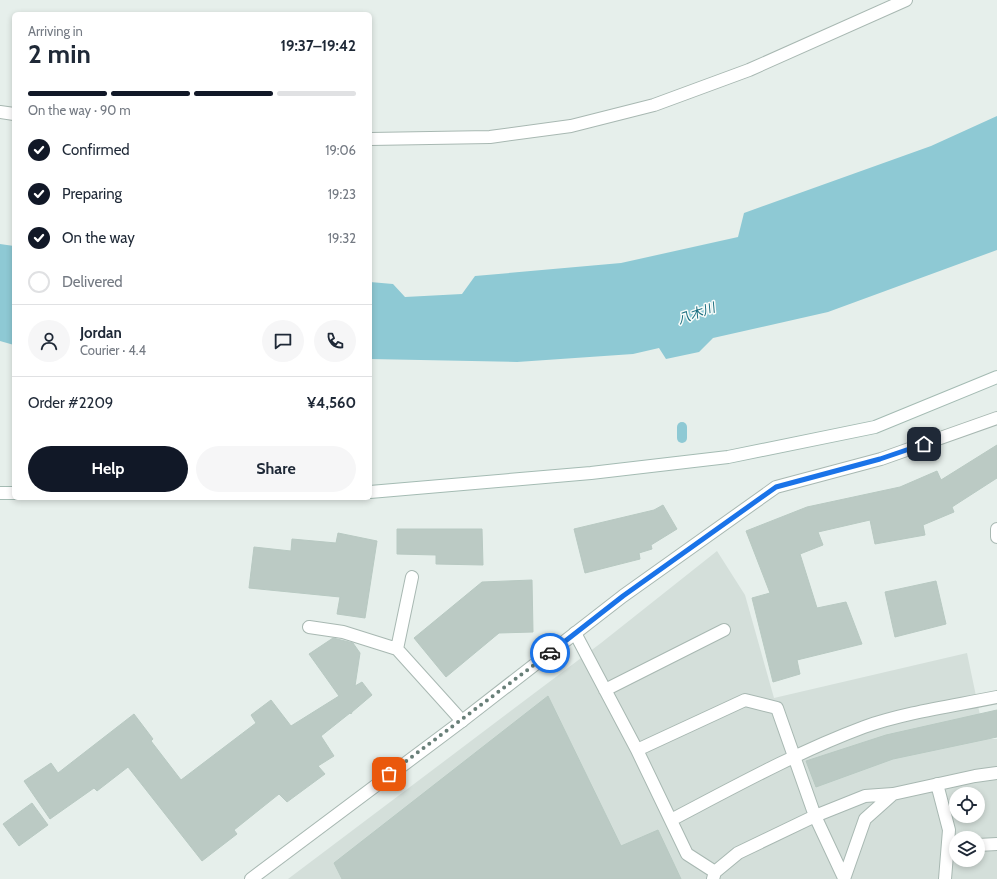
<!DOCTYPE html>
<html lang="en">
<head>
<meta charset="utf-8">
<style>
	body { margin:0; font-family:Cabin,"Noto Sans JP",sans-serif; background:#f6f6f7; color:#1f2937; height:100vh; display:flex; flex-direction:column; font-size:15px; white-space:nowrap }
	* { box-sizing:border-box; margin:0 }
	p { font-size:13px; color:#747a83 }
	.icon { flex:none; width:22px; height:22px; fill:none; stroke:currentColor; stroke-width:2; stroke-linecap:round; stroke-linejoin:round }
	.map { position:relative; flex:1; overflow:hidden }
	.side { position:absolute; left:12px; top:12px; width:360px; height:488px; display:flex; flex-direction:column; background:#fff; border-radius:6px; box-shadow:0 2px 6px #0003 }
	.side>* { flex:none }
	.fabs { position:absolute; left:949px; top:787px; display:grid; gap:8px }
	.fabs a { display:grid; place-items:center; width:36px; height:36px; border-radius:50%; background:#fff; box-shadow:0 2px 6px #0003; font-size:20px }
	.pin { position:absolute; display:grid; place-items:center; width:34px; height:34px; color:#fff; margin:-17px; border-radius:8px; box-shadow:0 2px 6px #0006 }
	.courier { position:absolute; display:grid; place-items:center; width:40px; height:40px; margin:-20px; border:3px solid #1a73e8; border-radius:50%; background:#fff; color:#222; box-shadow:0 1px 5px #0007 }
	.head em { font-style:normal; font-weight:700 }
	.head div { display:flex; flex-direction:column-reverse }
	.head { display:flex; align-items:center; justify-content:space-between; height:68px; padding:0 16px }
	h1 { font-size:26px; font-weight:700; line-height:30px }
	.bar { display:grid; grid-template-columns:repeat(4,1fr); gap:6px 4px; align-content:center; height:48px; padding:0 16px }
	.bar i { height:5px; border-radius:3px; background:#e0e1e3 }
	.bar .on { background:#111827 }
	.bar p { grid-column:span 4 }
	.line { display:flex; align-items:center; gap:10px; padding:0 16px; border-top:1px solid #e0e1e3 }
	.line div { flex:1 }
	.round { display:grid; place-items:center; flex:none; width:42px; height:42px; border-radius:21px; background:#f6f6f7 }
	ol { padding:0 16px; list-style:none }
	li { display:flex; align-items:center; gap:12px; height:44px }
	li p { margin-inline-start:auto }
	li .icon { padding:4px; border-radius:50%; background:#111827; color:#fff; stroke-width:4 }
	li:last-child { color:#747a83 }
	li i { width:22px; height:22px; border:2px solid #e0e1e3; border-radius:50% }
	.action { display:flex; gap:8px; margin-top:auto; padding:8px 16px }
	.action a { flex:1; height:46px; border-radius:24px; background:#111827; color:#fff; font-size:16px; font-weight:700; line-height:46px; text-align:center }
	.action a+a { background:#f6f6f7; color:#1f2937 }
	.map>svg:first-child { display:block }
	.built { fill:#d4dfda; fill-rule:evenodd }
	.water { fill:#8ec9d4 }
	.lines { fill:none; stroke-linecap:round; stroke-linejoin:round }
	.stream { stroke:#8ec9d4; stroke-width:10 }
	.building { fill:#bbcac4; stroke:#b8c9c2 }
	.lane-casing { stroke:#a8b8b2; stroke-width:14 }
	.street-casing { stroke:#a8b8b2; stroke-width:14 }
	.secondary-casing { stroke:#a4bbb3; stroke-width:14 }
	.lane { stroke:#fff; stroke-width:12 }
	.street { stroke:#fff; stroke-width:12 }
	.secondary { stroke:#fff; stroke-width:12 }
	.done { stroke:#687f78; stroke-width:4; stroke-dasharray:0 7.2 }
	.route { stroke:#1a73e8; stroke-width:5 }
	.labels { text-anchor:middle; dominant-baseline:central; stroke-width:3; stroke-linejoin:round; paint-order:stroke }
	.water-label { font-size:13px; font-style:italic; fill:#1c6f80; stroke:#f7fbf9 }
</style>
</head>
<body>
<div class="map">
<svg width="997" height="879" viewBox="0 0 997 879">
	<rect width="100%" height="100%" fill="#e6efeb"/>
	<path class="built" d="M 717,551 L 745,595 L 774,698 L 967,653 L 985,739 L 997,739 L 997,879 L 288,879 L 601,643 ZM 956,794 L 978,794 L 978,816 L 956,816 ZM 956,838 L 978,838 L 978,860 L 956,860 Z"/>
	<path class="water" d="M 997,116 L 997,250 L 828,312 L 713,338 L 699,352 L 666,359 L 659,348 L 633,354 L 517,362 L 370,359 L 370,282 L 393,284 L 405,297 L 462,294 L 475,276 L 621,263 L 738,237 L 744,213 L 931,146 Z
		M 0,244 L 14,246 L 14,345 L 0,341 Z"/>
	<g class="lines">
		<path class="stream" d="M 682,438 L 682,427"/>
	</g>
	<path class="building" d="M 997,445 L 997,478 L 952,507 L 954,512 L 923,525 L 925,535 L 875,544 L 870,520 L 818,532 L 823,545 L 800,554 L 817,608 L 846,602 L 862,644 L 797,660 L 800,674 L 773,682 L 752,598 L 770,593 L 746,531 L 807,507 L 900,487 L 937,471 L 941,480 Z
		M 663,505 L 677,529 L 651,545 L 652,549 L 639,553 L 640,559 L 585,573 L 574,529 L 654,510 Z
		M 397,529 L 482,529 L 483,565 L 436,564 L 436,555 L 397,554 Z
		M 338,533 L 377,541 L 365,618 L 337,614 L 340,597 L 249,588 L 254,547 L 291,551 L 292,539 L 336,543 Z
		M 532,580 L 533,632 L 499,633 L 446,677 L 414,638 L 482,582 Z
		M 936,581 L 946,624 L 895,637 L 885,592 Z
		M 333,638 L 353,643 L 360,653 L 355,686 L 362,682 L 372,695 L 352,712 L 351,714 L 350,713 L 321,736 L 334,756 L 318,766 L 325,774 L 287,802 L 279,794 L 234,830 L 237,834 L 202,861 L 128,767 L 97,791 L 94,788 L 50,819 L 24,781 L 51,763 L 58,773 L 134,714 L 153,739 L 151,741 L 181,780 L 256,723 L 251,715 L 271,700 L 291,726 L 339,696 L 309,654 Z
		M 548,696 L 621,846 L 658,830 L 681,879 L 342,879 L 334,863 Z
		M 997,710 L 997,737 L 893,759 L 816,787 L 806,761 L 886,735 Z
		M 32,803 L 48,825 L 19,846 L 3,824 Z"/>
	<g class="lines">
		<defs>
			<path id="lane" d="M 997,529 L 997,537
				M 309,627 L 343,632 L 397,649 L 462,721
				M 575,633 L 637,750 L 745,700 L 777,708 L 815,816 L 844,878
				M 397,649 L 412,577
				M 605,690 L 724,630
				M 637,750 L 687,854 L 715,872
				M 937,784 L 949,830 L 945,879
				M 671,820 C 734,787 797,752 864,727 C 907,712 953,706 997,697
				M 978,845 L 997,844
				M 713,879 L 715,872 L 738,853 L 815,816 L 865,796 L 893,794 L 975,776 L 997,773
				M 844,879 L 865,819 L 893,794"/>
			<path id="street" d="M 0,112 L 14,114
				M 370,139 L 490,137 L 571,126 L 654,105 L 749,70 L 906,0
				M 251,879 L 462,721 L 623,596 L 776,487 L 881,459 L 997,418"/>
			<path id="secondary" d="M 370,492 L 591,473 L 728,457 L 875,427 L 997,377
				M 0,493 L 14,493"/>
		</defs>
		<use href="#lane" class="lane-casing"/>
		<use href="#street" class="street-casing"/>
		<use href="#secondary" class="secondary-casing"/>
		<use href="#lane" class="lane"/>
		<use href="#street" class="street"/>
		<use href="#secondary" class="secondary"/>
	</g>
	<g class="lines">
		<path class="done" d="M 389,774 L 550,653"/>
		<path class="route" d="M 550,653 L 623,596 L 776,487 L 880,459 L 924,444"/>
	</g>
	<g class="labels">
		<g class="water-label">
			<text transform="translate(696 313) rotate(-19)">八木川</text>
		</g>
	</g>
</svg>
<div class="fabs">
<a><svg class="icon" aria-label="locate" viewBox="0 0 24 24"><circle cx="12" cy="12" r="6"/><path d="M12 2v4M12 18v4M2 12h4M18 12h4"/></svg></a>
<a><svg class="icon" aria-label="layers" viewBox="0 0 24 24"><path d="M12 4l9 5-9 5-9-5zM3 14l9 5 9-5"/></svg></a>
</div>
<div class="pin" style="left:389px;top:774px;background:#ea580c"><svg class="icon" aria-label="bag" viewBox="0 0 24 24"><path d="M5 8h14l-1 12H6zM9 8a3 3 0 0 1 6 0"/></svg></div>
<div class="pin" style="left:924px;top:444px;background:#1f2937"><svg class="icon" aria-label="home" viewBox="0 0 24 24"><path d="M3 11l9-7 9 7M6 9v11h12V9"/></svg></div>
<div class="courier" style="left:550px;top:653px"><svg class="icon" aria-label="car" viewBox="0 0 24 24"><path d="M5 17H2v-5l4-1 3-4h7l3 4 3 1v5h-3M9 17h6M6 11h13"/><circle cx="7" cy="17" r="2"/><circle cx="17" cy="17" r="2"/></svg></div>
<section class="side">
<div class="head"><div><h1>2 min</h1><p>Arriving in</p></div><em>19:37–19:42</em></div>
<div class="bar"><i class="on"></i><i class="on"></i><i class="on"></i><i></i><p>On the way · 90 m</p></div>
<ol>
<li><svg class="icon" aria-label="check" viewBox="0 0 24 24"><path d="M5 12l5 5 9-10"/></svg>Confirmed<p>19:06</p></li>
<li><svg class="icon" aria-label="check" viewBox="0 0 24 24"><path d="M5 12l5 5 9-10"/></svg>Preparing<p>19:23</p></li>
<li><svg class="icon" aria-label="check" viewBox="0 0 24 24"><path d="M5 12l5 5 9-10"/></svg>On the way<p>19:32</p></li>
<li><i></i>Delivered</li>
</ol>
<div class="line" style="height:72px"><a class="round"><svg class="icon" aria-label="person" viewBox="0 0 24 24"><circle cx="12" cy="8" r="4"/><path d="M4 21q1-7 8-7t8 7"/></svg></a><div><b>Jordan</b><p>Courier · 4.4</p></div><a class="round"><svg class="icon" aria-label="chat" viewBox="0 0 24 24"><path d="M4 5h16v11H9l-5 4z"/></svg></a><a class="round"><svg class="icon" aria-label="phone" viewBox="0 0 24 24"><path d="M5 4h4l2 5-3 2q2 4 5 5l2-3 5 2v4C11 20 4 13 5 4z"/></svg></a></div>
<div class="line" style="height:52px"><div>Order #2209</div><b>¥4,560</b></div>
<div class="action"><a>Help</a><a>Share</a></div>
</section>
</div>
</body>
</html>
